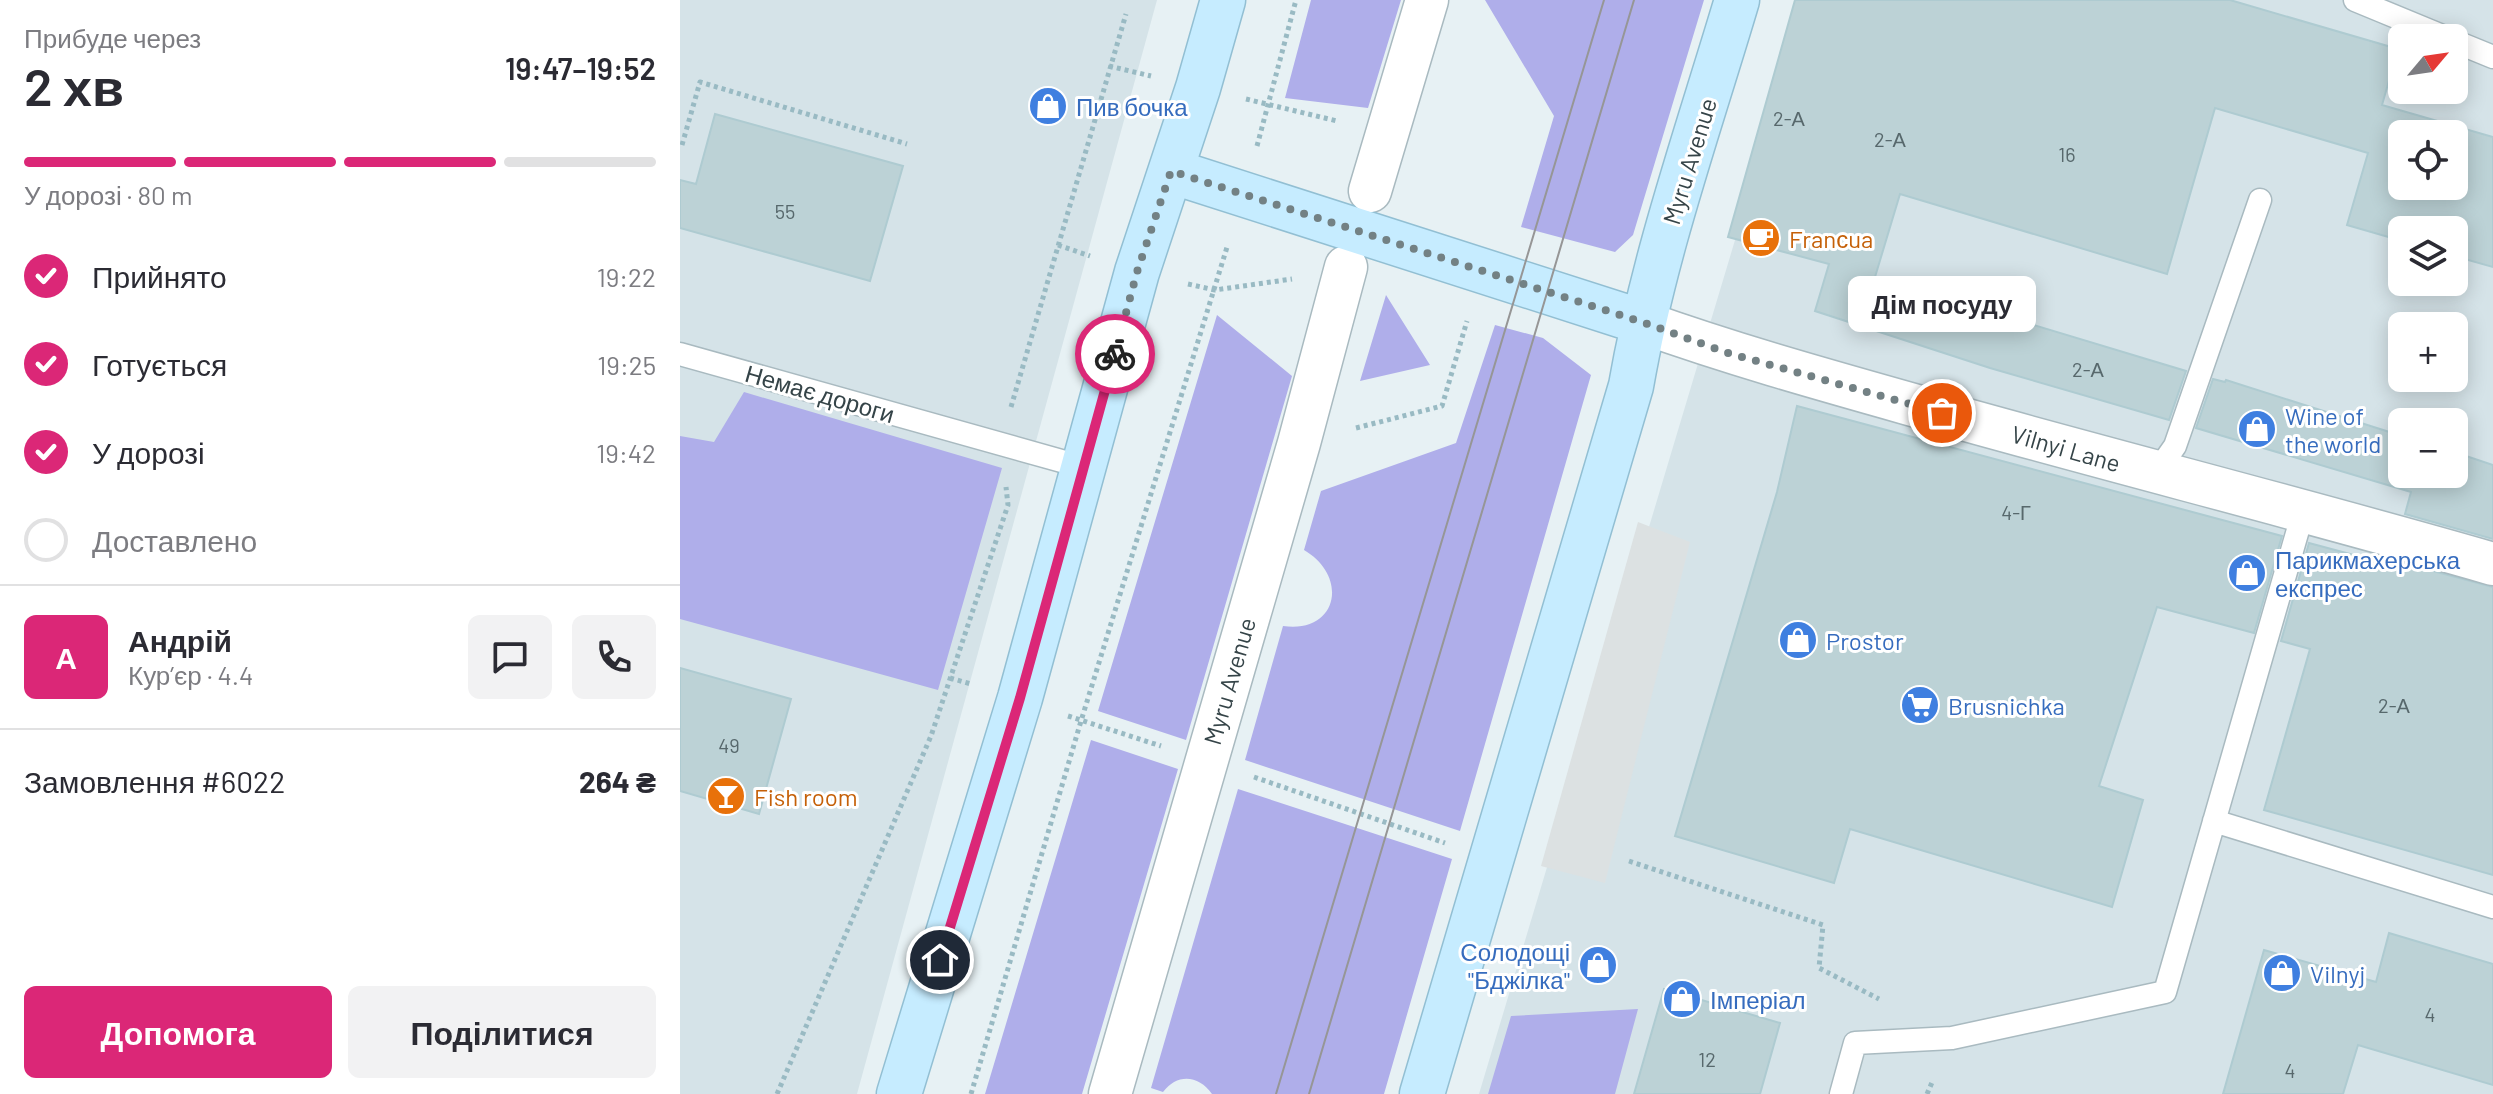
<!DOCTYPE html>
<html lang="uk">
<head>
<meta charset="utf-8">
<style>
	body { margin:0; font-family:Barlow,sans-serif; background:#f2f2f3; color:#2b2b33; height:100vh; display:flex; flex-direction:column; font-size:30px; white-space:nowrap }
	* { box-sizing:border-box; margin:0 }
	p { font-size:26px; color:#7c7c81 }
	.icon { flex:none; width:44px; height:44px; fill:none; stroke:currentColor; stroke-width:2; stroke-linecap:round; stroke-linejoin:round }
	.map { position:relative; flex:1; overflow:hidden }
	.panel { display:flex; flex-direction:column; background:#fff; width:680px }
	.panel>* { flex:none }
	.needle { width:52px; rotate:61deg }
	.tools { position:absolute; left:1708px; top:24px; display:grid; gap:16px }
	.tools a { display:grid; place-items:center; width:80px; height:80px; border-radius:12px; background:#fff; box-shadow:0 4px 20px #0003; font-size:40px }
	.pin { position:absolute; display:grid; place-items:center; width:68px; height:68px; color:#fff; margin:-34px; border:4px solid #fff; border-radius:50%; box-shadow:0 2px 8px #0007 }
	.courier { position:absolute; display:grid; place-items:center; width:80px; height:80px; margin:-40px; border:6px solid #db2777; border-radius:50%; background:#fff; color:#222; box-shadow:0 2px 10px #0007 }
	.bubble { position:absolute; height:56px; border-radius:12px; background:#fff; box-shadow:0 4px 20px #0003; font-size:26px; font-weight:600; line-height:56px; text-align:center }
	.summary em { font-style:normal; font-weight:600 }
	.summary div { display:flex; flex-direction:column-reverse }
	.summary { display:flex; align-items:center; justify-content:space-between; height:136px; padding:0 24px }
	h1 { font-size:52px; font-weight:600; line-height:60px }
	.bar { display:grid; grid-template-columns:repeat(4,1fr); gap:12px 8px; align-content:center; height:96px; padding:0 24px }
	.bar i { height:10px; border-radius:6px; background:#e1e1e2 }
	.bar .current { background:#db2777 }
	.bar p { grid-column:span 4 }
	.line { display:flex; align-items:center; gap:20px; padding:0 24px; border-top:2px solid #e1e1e2 }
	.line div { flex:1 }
	.round { display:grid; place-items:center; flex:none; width:84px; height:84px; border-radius:12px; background:#f2f2f3 }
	ol { padding:0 24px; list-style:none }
	li { display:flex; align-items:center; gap:24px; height:88px }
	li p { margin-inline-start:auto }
	li .icon { padding:8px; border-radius:50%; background:#db2777; color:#fff; stroke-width:4 }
	li:last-child { color:#7c7c81 }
	li i { width:44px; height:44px; border:4px solid #e1e1e2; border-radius:50% }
	.primary-button { display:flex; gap:16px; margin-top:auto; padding:16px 24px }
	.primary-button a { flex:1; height:92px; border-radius:12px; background:#db2777; color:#fff; font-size:32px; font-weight:600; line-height:92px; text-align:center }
	.primary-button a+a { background:#f2f2f3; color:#2b2b33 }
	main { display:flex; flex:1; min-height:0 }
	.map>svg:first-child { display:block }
	.residential { fill:#d5e3e8; fill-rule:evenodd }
	.green { fill:#afaeea }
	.parking { fill:#dce1e2 }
	.building { fill:#bcd2d6; stroke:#aecbd1; stroke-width:2; fill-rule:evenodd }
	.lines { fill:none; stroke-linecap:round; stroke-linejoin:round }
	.lane-casing { stroke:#a9bac0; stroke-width:25 }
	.street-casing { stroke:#a9bac0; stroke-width:45 }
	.secondary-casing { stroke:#92bfd3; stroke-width:47 }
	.path { stroke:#99bac3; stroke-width:5; stroke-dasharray:4 4; stroke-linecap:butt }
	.lane { stroke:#fff; stroke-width:22 }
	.street { stroke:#fff; stroke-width:42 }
	.secondary { stroke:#c6ecff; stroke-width:44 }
	.tram { stroke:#969696; stroke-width:2 }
	.done { stroke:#738184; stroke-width:8; stroke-dasharray:0 14.4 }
	.route { stroke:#db2777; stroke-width:10 }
	.labels { text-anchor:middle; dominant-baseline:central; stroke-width:6; stroke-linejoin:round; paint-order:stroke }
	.number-label { font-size:20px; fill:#57686c }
	.shop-label { font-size:24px; fill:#366cbe; stroke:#fff; text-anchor:start }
	.street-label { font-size:24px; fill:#354448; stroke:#fff }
	.food-label { font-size:24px; fill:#c56008; stroke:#fff; text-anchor:start }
</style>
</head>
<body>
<main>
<section class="panel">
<div class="summary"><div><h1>2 хв</h1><p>Прибуде через</p></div><em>19:47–19:52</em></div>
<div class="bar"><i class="current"></i><i class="current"></i><i class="current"></i><i></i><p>У дорозі · 80 m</p></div>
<ol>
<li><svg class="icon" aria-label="check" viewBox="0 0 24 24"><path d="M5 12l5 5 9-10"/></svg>Прийнято<p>19:22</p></li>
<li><svg class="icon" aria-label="check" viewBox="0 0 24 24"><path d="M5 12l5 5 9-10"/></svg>Готується<p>19:25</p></li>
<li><svg class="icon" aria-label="check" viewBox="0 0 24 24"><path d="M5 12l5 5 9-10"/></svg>У дорозі<p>19:42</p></li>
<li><i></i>Доставлено</li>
</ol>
<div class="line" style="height:144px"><b class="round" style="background:#db2777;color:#fff">А</b><div><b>Андрій</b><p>Кур’єр · 4.4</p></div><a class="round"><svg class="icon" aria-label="chat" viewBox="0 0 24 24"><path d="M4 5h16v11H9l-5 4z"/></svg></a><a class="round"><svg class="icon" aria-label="phone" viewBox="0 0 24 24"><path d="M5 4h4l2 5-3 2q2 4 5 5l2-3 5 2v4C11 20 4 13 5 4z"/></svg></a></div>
<div class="line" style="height:104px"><div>Замовлення #6022</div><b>264 ₴</b></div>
<div class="primary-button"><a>Допомога</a><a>Поділитися</a></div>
</section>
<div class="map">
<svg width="1813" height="1094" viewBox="0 0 1813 1094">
	<rect width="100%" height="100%" fill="#e7f1f4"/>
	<path class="residential" d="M 0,0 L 477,0 L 177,1094 L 0,1094 Z
		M 1127,0 L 1813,0 L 1813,1094 L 799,1094 ZM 1722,38 L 1774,38 L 1774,90 L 1722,90 ZM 1722,134 L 1774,134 L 1774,186 L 1722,186 ZM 1722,230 L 1774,230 L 1774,282 L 1722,282 ZM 1722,326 L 1774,326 L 1774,378 L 1722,378 ZM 1722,422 L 1774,422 L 1774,474 L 1722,474 Z"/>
	<path class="green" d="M 631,0 L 721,0 L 688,108 L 605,98 Z
		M 805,0 L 1024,0 L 953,235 L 935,252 L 841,227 L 874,116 Z
		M 706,295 L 750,365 L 680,381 Z
		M 537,315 L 612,376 L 506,740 L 418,711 Z
		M 815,325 L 863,338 L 911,375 L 780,831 L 565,760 L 603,626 C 657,634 670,577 624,550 L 641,491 L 776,443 Z
		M 64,392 L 322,468 L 258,690 L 0,619 L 0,436 L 34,442 Z
		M 411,740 L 498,769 L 402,1094 L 305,1094 Z
		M 558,789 L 772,859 L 704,1094 L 532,1094 C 519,1075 497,1073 483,1092 L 471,1088 Z
		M 958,1009 L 935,1094 L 808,1094 L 831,1016 Z"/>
	<path class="parking" d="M 958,522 L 1010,542 L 925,883 L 861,866 Z"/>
	<path class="building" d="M 1115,0 L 1550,0 L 1718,49 L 1702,105 L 1813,137 L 1813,267 L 1774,256 L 1774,230 L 1722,230 L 1722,241 L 1667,225 L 1688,153 L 1535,108 L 1487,274 L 1220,194 L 1195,277 L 1506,371 L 1489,420 L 1310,368 L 1135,311 L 1149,264 L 1048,237 ZM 1722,134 L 1774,134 L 1774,186 L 1722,186 Z
		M 35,114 L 223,166 L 190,281 L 0,228 L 0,180 L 16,184 Z
		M 1533,379 L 1545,382 L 1546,380 L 1722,436 L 1722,474 L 1774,474 L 1774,452 L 1813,465 L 1813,539 L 1725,514 L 1731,492 L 1516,428 Z
		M 1117,406 L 1602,536 L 1574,633 L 1477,607 L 1419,786 L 1463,800 L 1432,907 L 1170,829 L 1154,883 L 995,836 L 1097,492 Z
		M 1629,543 L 1711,565 L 1712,560 L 1813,587 L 1813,875 L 1584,810 L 1630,649 L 1601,641 Z
		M 0,668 L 111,699 L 79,814 L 0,791 Z
		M 1709,933 L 1813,964 L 1813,1085 L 1678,1045 L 1663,1094 L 1543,1094 L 1584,950 L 1696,982 Z
		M 984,989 L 1100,1023 L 1080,1094 L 954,1094 Z"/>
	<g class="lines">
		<defs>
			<path id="lane" d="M 1675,0 L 1767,38
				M 1774,41 L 1813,57
				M 0,354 L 403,467
				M 1476,473 L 1495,446 L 1580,200
				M 1534,821 L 1813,907
				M 1161,1094 L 1175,1043 L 1272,1038 L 1485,992 L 1624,509"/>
			<path id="street" d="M 690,191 L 747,0
				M 962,322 C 1060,357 1159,384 1258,412 C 1443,464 1629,511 1813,564
				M 430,1094 L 619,443 L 666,267"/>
			<path id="secondary" d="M 491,171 L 962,322
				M 219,1094 L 340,698 L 457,272 L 518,88 L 543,0
				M 742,1094 L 951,386 C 974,254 1019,128 1057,0"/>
		</defs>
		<use href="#lane" class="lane-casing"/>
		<use href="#street" class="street-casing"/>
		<use href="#secondary" class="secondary-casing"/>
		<path class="path" d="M 429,66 L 471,76
			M 566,99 L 657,121
			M 2,145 L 20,82 L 227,144
			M 577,146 L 616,0
			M 378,245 L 410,256
			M 508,284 L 535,290 L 612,279
			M 331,407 L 446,14
			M 676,428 L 762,406 L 787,321
			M 270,678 L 291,684
			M 388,716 L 481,746
			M 574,777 L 765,843
			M 949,861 L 1143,925 L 1139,968 L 1199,999
			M 97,1094 L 251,736 L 328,505 L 326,487
			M 291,1094 L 401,721 L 548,244
			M 1247,1094 L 1253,1080"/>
		<use href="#lane" class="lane"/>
		<use href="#street" class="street"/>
		<use href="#secondary" class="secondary"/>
		<path class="tram" d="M 596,1094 L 924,0
			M 629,1094 L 954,0"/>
	</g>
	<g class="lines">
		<path class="done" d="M 435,354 L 457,272 L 491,171 L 962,322 L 1048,353 L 1262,413"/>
		<path class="route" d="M 260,960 L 340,698 L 435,354"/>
	</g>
	<defs>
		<symbol id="shop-disc" viewBox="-11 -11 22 22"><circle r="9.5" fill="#3f7fe0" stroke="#fff"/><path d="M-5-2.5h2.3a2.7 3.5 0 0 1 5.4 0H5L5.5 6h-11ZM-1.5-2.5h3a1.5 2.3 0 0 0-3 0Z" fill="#fff"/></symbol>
		<symbol id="cafe-disc" viewBox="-11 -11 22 22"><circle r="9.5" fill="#e8710a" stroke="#fff"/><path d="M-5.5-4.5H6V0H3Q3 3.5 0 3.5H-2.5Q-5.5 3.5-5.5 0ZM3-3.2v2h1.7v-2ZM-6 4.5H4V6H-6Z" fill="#fff"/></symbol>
		<symbol id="supermarket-disc" viewBox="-11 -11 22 22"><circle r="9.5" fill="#3f7fe0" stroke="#fff"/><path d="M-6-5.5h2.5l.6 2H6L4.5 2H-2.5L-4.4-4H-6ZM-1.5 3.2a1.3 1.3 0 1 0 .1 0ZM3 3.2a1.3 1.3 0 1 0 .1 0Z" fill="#fff"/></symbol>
		<symbol id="bar-disc" viewBox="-11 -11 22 22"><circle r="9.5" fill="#e8710a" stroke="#fff"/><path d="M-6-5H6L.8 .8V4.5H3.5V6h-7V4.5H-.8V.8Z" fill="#fff"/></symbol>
	</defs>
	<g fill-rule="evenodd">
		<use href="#shop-disc" x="346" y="84" width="44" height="44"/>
		<use href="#cafe-disc" x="1059" y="216" width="44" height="44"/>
		<use href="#shop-disc" x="1555" y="407" width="44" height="44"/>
		<use href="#shop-disc" x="1545" y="551" width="44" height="44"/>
		<use href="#shop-disc" x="1096" y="618" width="44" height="44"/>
		<use href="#supermarket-disc" x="1218" y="683" width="44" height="44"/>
		<use href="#bar-disc" x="24" y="774" width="44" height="44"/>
		<use href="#shop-disc" x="896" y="943" width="44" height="44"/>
		<use href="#shop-disc" x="1580" y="951" width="44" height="44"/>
		<use href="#shop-disc" x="980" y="977" width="44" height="44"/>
	</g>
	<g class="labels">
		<g class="number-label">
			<text x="1109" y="118">2-А</text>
			<text x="1210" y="139">2-А</text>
			<text x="1387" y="154">16</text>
			<text x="105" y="211">55</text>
			<text x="1408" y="369">2-А</text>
			<text x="1336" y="512">4-Г</text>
			<text x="1714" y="705">2-А</text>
			<text x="49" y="745">49</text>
			<text x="1750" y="1014">4</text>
			<text x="1027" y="1059">12</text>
			<text x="1610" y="1070">4</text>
		</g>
		<g class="shop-label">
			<text x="396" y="106">Пив бочка</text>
			<text x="1605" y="415">Wine of<tspan x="1605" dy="28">the world</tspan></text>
			<text x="1595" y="559">Парикмахерська<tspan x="1595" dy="28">експрес</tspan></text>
			<text x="1146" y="640">Prostor</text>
			<text x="1268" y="705">Brusnichka</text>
			<text x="890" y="951" text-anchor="end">Солодощі<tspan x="890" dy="28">"Бджілка"</tspan></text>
			<text x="1630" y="973">Vilnyj</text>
			<text x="1030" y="999">Імперіал</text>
		</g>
		<g class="street-label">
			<text transform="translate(1009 161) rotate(-73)">Myru Avenue</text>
			<text transform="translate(140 393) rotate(16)">Немає дороги</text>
			<text transform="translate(1386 448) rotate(16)">Vilnyi Lane</text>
			<text transform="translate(549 681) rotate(-74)">Myru Avenue</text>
		</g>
		<g class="food-label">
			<text x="1109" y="238">Franсua</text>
			<text x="74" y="796">Fish room</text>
		</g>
	</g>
</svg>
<div class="tools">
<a><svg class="needle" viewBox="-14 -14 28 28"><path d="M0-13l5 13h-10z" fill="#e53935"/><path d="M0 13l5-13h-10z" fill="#7c7c81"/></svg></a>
<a><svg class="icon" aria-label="locate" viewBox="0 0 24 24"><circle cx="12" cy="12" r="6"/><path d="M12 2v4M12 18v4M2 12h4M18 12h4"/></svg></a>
<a><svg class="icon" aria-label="layers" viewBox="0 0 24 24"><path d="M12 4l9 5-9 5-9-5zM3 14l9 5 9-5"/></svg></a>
<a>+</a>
<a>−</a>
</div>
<div class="pin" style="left:1262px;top:413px;background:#ea580c"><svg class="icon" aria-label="bag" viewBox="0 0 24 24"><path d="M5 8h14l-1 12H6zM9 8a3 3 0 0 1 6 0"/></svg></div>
<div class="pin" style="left:260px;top:960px;background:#1f2937"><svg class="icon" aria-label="home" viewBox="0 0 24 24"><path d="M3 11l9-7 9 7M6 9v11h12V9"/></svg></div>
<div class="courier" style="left:435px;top:354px"><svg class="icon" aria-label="bike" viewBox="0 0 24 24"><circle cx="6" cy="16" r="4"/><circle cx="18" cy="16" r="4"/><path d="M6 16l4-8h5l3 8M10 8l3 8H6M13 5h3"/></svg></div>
<div class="bubble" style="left:1168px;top:276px;width:188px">Дім посуду</div>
</div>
</main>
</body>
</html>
